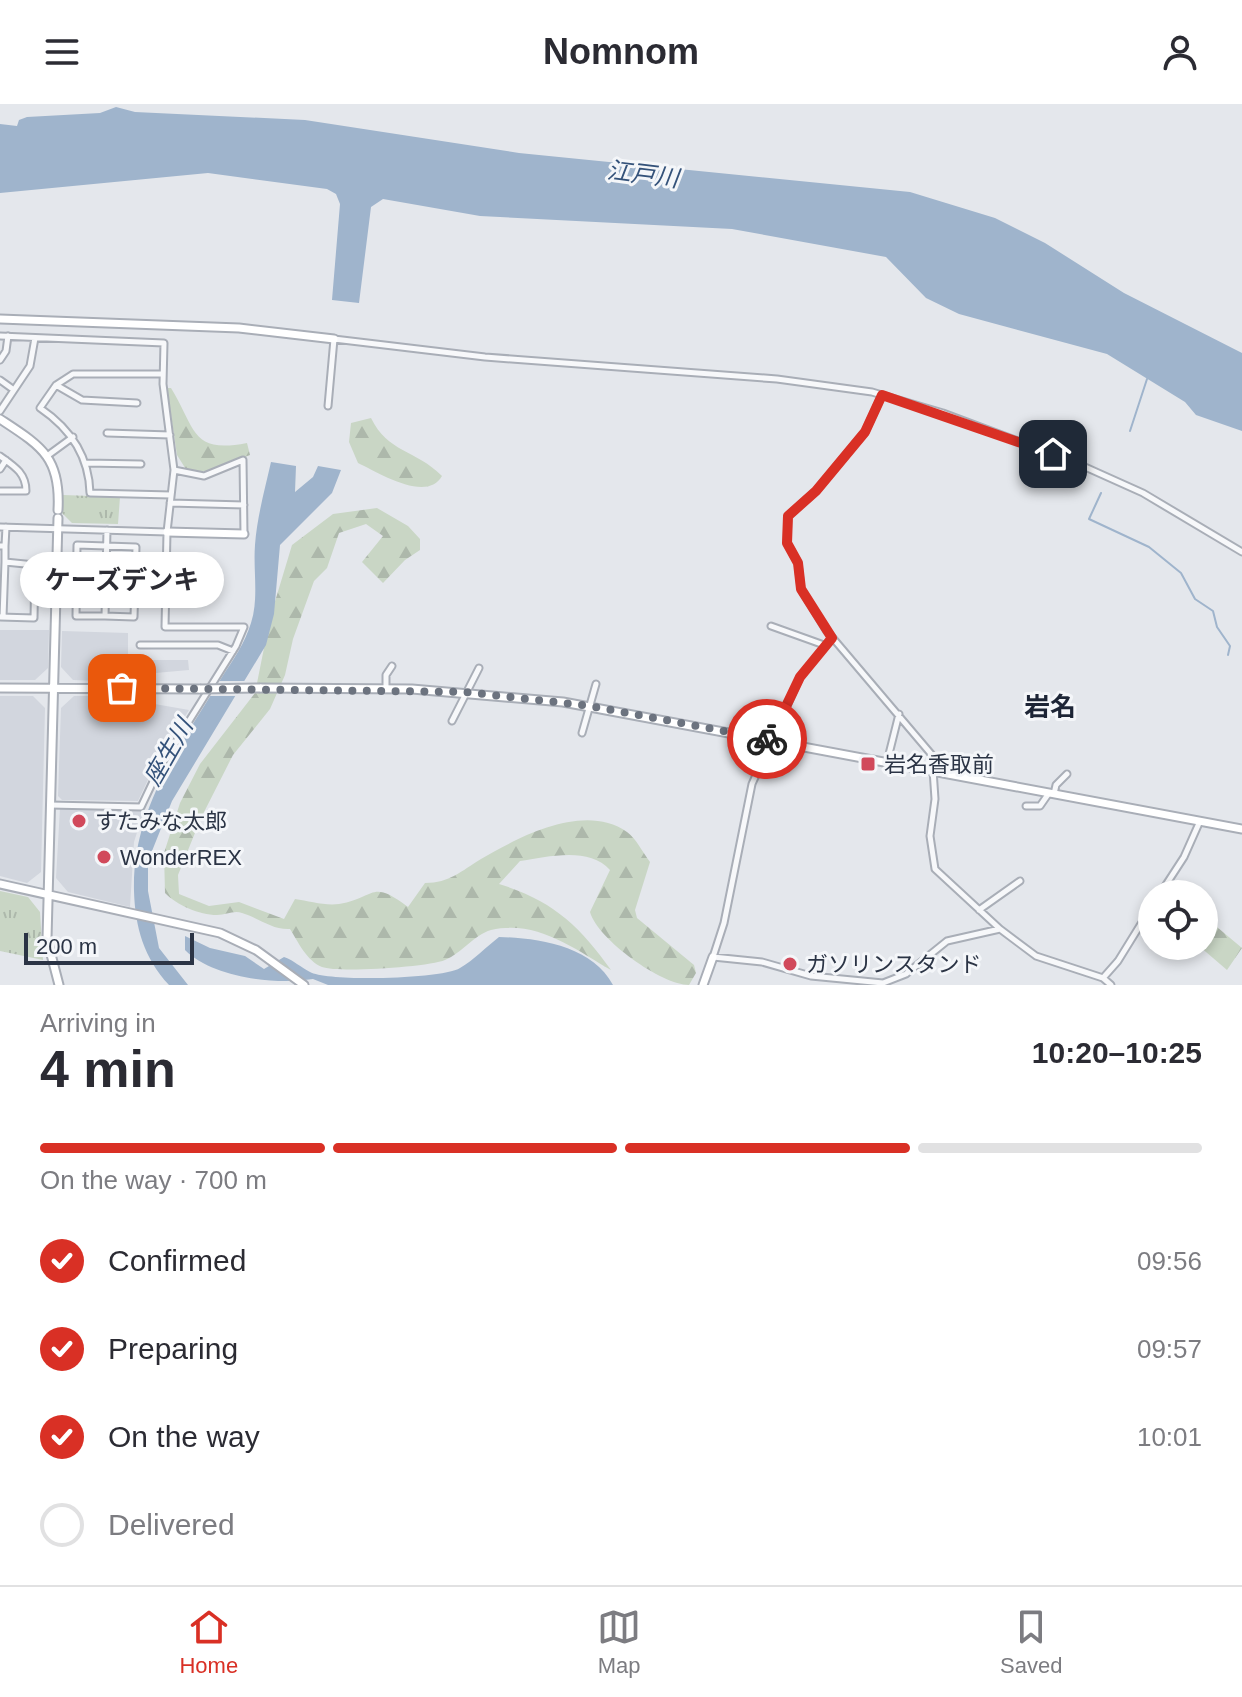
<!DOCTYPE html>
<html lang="en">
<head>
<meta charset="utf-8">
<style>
	body { margin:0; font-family:Arial,"Noto Sans JP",sans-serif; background:#f2f2f3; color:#2b2b33; height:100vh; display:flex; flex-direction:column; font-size:30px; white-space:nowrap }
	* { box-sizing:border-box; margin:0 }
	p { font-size:26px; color:#7c7c81 }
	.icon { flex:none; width:44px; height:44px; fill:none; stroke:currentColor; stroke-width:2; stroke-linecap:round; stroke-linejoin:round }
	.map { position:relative; height:881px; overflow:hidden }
	.sheet { display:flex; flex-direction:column; background:#fff; flex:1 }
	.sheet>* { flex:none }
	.controls { position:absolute; left:1138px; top:776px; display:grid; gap:16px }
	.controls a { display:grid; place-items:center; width:80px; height:80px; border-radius:50%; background:#fff; box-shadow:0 4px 12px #0003; font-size:40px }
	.scale { position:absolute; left:24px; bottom:20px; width:170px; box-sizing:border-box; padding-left:8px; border:4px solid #2b3445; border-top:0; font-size:22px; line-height:28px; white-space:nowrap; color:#2b3445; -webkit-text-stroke:6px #f4f6f9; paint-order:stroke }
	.pin { position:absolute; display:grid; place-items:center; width:68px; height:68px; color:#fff; margin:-34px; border-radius:16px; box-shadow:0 4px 12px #0006 }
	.courier { position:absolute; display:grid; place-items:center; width:80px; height:80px; margin:-40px; border:6px solid #d93025; border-radius:50%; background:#fff; color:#222; box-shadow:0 2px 10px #0007 }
	.bubble { position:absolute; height:56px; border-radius:28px; background:#fff; box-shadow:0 4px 12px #0003; font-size:26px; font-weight:700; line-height:56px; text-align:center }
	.overview em { font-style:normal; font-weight:700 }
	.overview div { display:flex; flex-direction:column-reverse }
	.overview { display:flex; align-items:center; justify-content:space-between; height:136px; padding:0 40px }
	h1 { font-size:52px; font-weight:700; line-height:60px }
	.bar { display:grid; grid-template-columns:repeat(4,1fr); gap:12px 8px; align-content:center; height:96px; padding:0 40px }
	.bar i { height:10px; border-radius:6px; background:#e1e1e2 }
	.bar .selected { background:#d93025 }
	.bar p { grid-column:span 4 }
	ol { padding:0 40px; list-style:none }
	li { display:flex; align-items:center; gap:24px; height:88px }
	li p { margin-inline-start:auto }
	li .icon { padding:8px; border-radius:50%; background:#d93025; color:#fff; stroke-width:4 }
	li:last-child { color:#7c7c81 }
	li i { width:44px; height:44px; border:4px solid #e1e1e2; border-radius:50% }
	header { display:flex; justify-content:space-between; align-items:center; height:104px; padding:0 40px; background:#fff; font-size:36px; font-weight:700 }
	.tabs { display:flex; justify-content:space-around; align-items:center; height:112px; border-top:2px solid #e1e1e2; background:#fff; font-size:22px; color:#7c7c81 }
	.tabs a { display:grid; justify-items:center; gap:4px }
	.tabs .selected { color:#d93025 }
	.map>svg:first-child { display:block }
	.built { fill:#d2d6de }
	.forest { fill:url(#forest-firs) }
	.park { fill:url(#park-tufts) }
	.water { fill:#9fb4cc }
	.pier { fill:#e4e7ec }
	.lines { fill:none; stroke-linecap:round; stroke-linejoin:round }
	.stream { stroke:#9fb4cc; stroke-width:2 }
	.street-casing { stroke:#a9aeb7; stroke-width:9 }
	.secondary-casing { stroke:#a9aeb7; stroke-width:11 }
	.street { stroke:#f7f8fa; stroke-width:5 }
	.secondary { stroke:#fff; stroke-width:7 }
	.secondary-bridge-casing { stroke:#a9aeb7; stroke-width:11; stroke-linecap:butt }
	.secondary-bridge { stroke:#fff; stroke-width:7 }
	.done { stroke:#6c737f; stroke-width:8; stroke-dasharray:0 14.4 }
	.route { stroke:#d93025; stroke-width:10 }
	.poi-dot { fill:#d1495b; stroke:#f4f6f9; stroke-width:3 }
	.labels { text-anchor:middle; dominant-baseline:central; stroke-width:6; stroke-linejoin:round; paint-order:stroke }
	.poi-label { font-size:22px; fill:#2b3445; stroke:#f4f6f9; text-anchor:start }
	.water-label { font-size:24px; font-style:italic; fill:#34527a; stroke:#f4f6f9 }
	.quarter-label { font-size:26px; font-weight:bold; fill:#1d2536; stroke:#f4f6f9 }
</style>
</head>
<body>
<header><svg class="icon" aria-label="menu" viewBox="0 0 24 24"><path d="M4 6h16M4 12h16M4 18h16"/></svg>Nomnom<svg class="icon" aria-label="person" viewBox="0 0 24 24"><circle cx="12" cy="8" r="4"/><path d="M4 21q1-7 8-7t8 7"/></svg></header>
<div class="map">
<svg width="1242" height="881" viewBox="0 0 1242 881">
	<defs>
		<pattern id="forest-firs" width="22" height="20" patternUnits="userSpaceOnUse" patternTransform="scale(2)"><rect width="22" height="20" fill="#c9d6c5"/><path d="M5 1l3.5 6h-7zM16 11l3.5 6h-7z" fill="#adb8ab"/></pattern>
		<pattern id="park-tufts" width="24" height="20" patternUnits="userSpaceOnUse" patternTransform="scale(2)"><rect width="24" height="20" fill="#c9d6c5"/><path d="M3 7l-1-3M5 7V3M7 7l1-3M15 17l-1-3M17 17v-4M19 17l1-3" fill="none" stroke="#adb8ab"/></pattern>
	</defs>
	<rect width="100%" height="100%" fill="#e4e7ec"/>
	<path class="built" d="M 0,526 L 49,526 L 48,564 L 35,576 L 0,576 Z
		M 62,527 L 128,529 L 128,556 L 188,556 L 189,566 L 133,571 L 124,573 L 125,578 L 73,576 L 61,563 Z
		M 0,592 L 33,592 L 45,604 L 41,768 L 27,779 L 0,772 Z
		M 74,592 L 109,592 L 189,606 L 154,663 L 138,697 L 62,696 L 58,692 L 61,604 Z
		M 60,704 L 144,706 L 134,738 L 130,803 L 68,788 L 56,774 Z"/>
	<path class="forest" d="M 167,284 L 171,284 C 196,325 191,350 247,339 L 250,351 L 209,367 L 187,367 L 177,351 Z
		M 371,314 C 388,349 415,345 442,372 C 427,399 379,369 358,359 L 349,338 L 351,319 Z
		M 377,404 L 408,422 L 420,435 L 420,446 L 405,456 L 383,479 L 362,458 L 383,432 L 366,420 L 339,429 L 327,464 L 314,477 L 293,535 L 285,571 L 270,605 L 233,651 L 201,714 L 178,771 L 179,790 L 209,802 L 239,798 L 284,815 L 295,795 C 309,797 325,802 339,800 C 376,794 370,774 408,803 L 425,779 C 450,779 461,767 481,755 C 519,733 584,698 627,728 C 636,734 643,749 650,758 L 635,806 L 637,814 L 694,861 L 696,869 L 689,881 C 662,881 598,836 590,808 L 610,766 C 589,742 547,753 520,757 L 499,780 C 552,796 580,822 611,866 C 575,845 536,815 491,826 C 474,831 462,849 445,856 C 429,863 338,869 322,863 C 307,857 298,838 290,825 C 272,826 259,814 242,809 C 234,806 226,811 217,811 C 199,811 177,801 165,789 L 164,749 L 180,699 L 200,660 L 255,589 L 270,514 L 292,441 L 333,410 Z
		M 1211,818 L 1242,844 L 1227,866 L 1199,842 L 1204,842 L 1204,825 Z"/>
	<path class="park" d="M 63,391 L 120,393 L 118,420 L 72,419 L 62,409 Z
		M 0,787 L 28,793 L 40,808 L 43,856 L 0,847 Z"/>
	<path class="water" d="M 116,3 L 135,8 L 305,16 L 519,49 L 910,88 L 995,114 L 1045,139 L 1124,189 L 1242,249 L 1242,327 L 1196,311 L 1185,298 L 1107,250 L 959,210 L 926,194 L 886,153 L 732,125 L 480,112 L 383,95 L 371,103 L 359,199 L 332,196 L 340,100 L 336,90 L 327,85 L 208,69 L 0,89 L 0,20 L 17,22 L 19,16 L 27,13 L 100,9 Z
		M 271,358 L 296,362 L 295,388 L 313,373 L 318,362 L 341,366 L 332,389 L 280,441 L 274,510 L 266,541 L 172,697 L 148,757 L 148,787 L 159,844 L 188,881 L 169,881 C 144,854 135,823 134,787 C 132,704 181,641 222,573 C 233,556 245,539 251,519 C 259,494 253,467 255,441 C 257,413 265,385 271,358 Z
		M 185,832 L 210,844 L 245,852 L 264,865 L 284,853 C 295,857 300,863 310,868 C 327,878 443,875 460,864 C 474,856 486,843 499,833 C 539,834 592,842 613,881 L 328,881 L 313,875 C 276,881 213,874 185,846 Z"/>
	<path class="pier" d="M 215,577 L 250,577 L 240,592 L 207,592 Z"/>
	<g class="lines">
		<path class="stream" d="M 1130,327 L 1147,275
			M 1101,389 L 1089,415 L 1149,443 L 1181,469 L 1195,495 L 1213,507 L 1217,523 L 1230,542 L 1228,551"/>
		<defs>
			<path id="street" d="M 0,232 L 164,239 L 163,280 L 174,366 L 167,428 L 165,523 L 244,523 L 236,542 L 159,665 L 141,703 L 50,701
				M 0,256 L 6,247 L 8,232
				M 163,270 L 73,270 L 56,281 L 40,304 C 71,325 89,352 90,389 L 171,391
				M 0,276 L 14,286
				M 56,281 L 82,296 L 137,299
				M 882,291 L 865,328 L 816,387 L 788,412 L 787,439 L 798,459 L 801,485 L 826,526 L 932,651 L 935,695 L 930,732 L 935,765 L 1000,825
				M 328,302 L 334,235 L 485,253 L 777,275 L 872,288 L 943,309 L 1074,358 L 1143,389 L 1242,448
				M 0,307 L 30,262 L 35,234
				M 107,329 L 170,331
				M 0,352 C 14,362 26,369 26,387 L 0,387
				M 47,352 L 73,333
				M 86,359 L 141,360
				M 0,365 L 6,356
				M 174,366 L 204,372 L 243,356 L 244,430
				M 170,399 L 244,401
				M 0,423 L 167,428
				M 0,442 L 5,442 L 6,423
				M 135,480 L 165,480
				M 105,512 L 134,513 L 136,443 L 77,441 L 76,512 L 105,512 L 107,426
				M 0,513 L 34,514 L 35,461 L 5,458 L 5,442
				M 3,513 L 5,458
				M 771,522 L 824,541
				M 832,534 L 800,573 L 752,680 L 724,819 L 713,853 L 762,858 L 811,872 L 883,879 L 906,870 L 947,837 L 1000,825 L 1036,852 L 1103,874 L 1111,881
				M 140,541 L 218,541 L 233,547
				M 386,585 L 386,571 L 392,562
				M 452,617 L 479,564
				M 582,629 L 596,580
				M 887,658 L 899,610
				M 1054,690 L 1056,681 L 1067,670
				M 1026,702 L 1040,702 L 1049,689
				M 1160,790 L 1184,753 L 1200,717
				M 979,806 L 1020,777
				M 1103,874 L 1118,857 L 1152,802"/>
			<path id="secondary" d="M 0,215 L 239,224 L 334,235
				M 0,315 C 41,342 61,353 58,406
				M 58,414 L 47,835 L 59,881
				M 167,428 L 244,430
				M 0,584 L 200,585
				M 260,584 L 412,585 L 563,598 L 1242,725
				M 0,780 L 220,829 L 256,846 L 304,881
				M 703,881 L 713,853"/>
		</defs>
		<use href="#street" class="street-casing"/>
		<use href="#secondary" class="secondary-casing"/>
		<use href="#street" class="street"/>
		<use href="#secondary" class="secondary"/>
		<defs>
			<path id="secondary-bridge" d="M 200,585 L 260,584"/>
		</defs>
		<use href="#secondary-bridge" class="secondary-bridge-casing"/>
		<use href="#secondary-bridge" class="secondary-bridge"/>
	</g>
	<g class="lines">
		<path class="done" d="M 122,584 L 466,588 L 590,602 L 767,635"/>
		<path class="route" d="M 767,635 L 770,636 L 800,573 L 832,534 L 801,485 L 798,459 L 787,439 L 788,412 L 816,387 L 865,328 L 882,291 L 1053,350"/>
	</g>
	<g class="poi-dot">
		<rect x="860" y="652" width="16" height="16" rx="4"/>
		<circle cx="79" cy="717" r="8"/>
		<circle cx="104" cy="753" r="8"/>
		<circle cx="790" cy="860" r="8"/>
	</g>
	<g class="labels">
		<g class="poi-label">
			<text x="884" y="660">岩名香取前</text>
			<text x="95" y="717">すたみな太郎</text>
			<text x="120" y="753">WonderREX</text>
			<text x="806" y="860">ガソリンスタンド</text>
		</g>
		<g class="water-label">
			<text transform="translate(643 70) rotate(7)">江戸川</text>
			<text transform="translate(168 648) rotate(-60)">座生川</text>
		</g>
		<g class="quarter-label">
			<text x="1050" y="603">岩名</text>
		</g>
	</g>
</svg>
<div class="controls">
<a><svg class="icon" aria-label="locate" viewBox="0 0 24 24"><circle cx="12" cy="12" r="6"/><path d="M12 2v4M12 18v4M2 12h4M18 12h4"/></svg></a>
</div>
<div class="scale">200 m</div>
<div class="pin" style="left:122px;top:584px;background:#ea580c"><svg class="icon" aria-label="bag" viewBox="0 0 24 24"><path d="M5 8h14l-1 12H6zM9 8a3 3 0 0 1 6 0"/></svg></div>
<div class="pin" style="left:1053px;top:350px;background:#1f2937"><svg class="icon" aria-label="home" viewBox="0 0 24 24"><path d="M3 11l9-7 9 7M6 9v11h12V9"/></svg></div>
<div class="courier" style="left:767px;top:635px"><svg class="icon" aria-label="bike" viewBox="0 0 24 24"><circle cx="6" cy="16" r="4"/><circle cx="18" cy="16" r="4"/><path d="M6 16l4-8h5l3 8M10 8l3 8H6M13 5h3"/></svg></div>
<div class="bubble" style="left:20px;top:448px;width:204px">ケーズデンキ</div>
</div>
<section class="sheet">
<div class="overview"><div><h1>4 min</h1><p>Arriving in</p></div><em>10:20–10:25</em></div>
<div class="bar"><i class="selected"></i><i class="selected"></i><i class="selected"></i><i></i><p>On the way · 700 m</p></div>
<ol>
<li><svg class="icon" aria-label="check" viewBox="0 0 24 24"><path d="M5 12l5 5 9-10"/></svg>Confirmed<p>09:56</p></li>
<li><svg class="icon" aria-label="check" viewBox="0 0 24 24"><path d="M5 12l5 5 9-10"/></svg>Preparing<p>09:57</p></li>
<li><svg class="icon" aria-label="check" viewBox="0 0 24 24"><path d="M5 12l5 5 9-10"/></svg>On the way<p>10:01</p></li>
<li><i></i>Delivered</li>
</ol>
</section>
<nav class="tabs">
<a class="selected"><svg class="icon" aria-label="home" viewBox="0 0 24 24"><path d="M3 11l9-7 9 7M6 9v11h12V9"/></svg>Home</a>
<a><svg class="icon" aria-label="map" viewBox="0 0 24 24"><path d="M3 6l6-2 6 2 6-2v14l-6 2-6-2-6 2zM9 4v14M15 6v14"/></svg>Map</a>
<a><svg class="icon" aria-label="saved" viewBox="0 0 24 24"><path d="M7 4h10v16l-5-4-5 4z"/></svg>Saved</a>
</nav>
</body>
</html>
